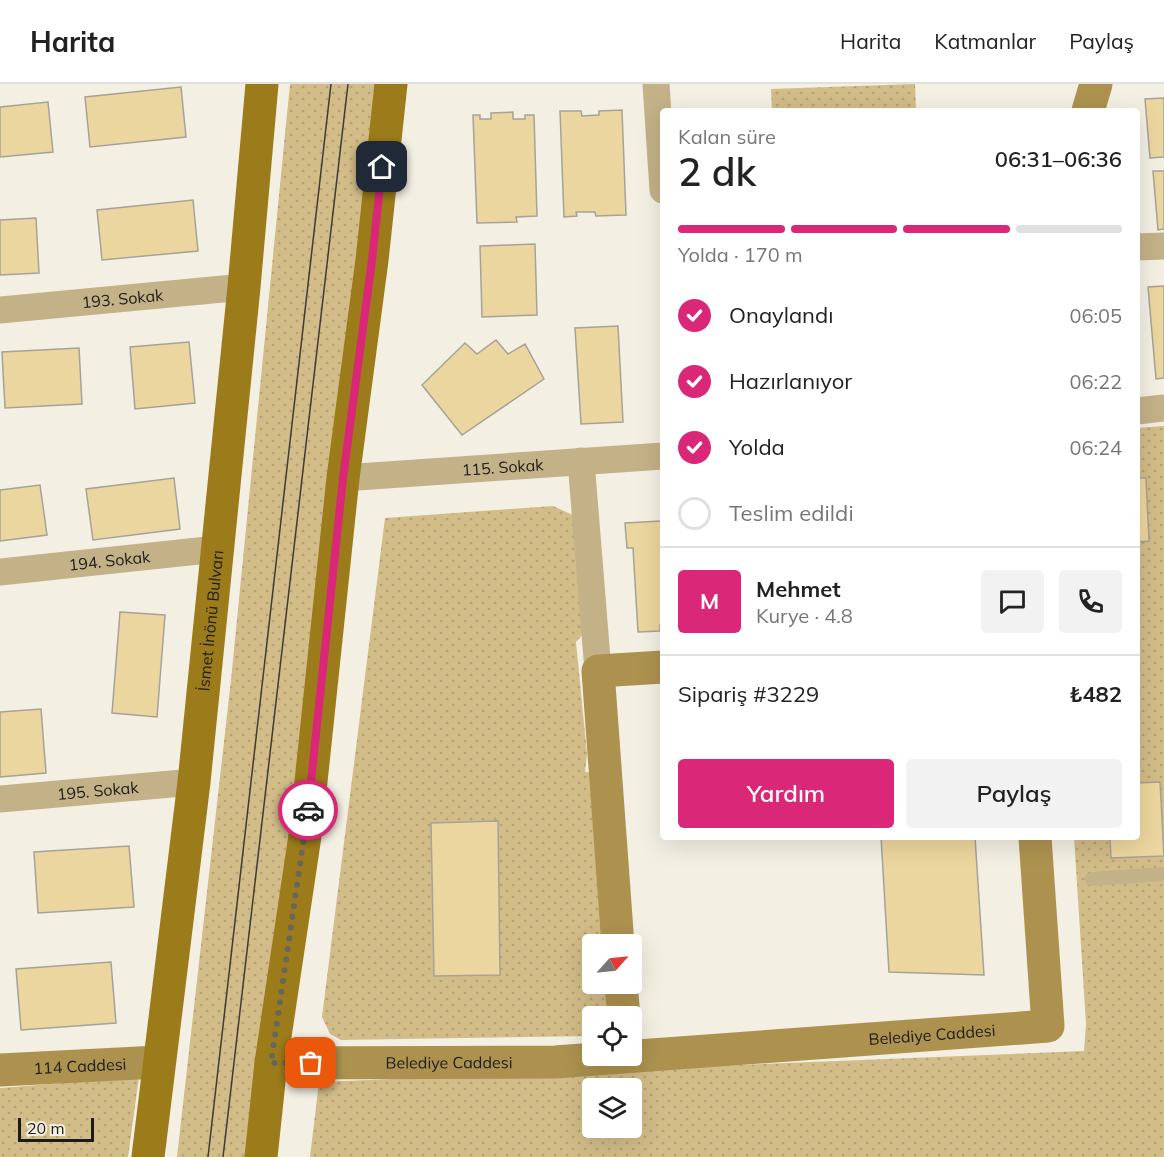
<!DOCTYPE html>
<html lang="tr">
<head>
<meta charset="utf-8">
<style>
	body { margin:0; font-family:Mulish,sans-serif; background:#f2f2f2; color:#222; height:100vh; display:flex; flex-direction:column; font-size:22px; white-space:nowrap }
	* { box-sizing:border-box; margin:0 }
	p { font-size:20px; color:#767676 }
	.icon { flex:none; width:33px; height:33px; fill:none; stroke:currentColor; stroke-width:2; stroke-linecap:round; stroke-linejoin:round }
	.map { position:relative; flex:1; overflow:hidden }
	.side { position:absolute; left:660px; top:24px; width:480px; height:732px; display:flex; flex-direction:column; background:#fff; border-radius:6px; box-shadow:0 6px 24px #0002 }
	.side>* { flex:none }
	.needle { width:39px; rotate:63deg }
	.controls { position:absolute; left:582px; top:850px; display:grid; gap:12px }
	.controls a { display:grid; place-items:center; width:60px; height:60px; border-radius:6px; background:#fff; box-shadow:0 6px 24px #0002; font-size:30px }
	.scale { position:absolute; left:18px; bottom:15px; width:76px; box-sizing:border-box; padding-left:6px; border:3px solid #1c1b17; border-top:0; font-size:16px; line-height:21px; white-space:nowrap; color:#1c1b17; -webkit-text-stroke:4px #f4efe3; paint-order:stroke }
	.pin { position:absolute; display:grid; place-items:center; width:51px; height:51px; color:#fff; margin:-26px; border-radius:12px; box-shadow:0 3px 9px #0006 }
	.courier { position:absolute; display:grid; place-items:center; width:60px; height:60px; margin:-30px; border:4px solid #db2777; border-radius:50%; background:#fff; color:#222; box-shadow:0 2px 8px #0007 }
	.headline em { font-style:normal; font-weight:600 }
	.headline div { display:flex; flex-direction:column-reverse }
	.headline { display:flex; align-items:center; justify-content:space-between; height:102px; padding:0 18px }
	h1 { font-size:39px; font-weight:600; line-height:45px }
	.bar { display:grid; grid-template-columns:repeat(4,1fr); gap:9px 6px; align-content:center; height:72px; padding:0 18px }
	.bar i { height:8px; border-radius:4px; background:#e0e0e0 }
	.bar .current { background:#db2777 }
	.bar p { grid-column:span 4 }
	.line { display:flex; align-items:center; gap:15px; padding:0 18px; border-top:2px solid #e0e0e0 }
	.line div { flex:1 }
	.round { display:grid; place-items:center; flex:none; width:63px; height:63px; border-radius:6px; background:#f2f2f2 }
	ol { padding:0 18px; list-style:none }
	li { display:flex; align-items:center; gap:18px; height:66px }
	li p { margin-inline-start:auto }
	li .icon { padding:6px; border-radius:50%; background:#db2777; color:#fff; stroke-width:4 }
	li:last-child { color:#767676 }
	li i { width:33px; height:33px; border:3px solid #e0e0e0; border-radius:50% }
	.cta { display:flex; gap:12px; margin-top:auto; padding:12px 18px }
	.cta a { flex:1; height:69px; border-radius:6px; background:#db2777; color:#fff; font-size:24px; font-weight:600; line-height:69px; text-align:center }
	.cta a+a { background:#f2f2f2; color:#222 }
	header { display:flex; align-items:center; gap:36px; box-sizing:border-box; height:84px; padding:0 30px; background:#fff; border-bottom:2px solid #e0e0e0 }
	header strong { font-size:28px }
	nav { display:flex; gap:33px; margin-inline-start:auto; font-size:21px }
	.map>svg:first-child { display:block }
	.green { fill:url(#green-dots); fill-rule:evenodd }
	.building { fill:#ecd69f; stroke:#a7a298; stroke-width:1.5 }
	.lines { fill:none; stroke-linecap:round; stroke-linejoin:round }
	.lane { stroke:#c3b187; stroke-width:14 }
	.street { stroke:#c3b187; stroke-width:27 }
	.secondary { stroke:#ad924f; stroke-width:33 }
	.primary { stroke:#9c7b1a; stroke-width:33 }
	.tram { stroke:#3d3c36; stroke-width:1.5 }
	.done { stroke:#68655e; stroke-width:6; stroke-dasharray:0 10.8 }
	.route { stroke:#db2777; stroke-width:8 }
	.labels { text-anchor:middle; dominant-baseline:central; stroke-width:5; stroke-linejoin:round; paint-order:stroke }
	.street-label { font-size:16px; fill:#1c1b17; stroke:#f4efe3 }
</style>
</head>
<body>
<header>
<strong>Harita</strong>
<nav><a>Harita</a><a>Katmanlar</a><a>Paylaş</a></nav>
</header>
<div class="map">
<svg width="1164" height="1073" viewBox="0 0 1164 1073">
	<defs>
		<pattern id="green-dots" width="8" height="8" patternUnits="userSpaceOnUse" patternTransform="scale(1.5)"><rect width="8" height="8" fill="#d2bc88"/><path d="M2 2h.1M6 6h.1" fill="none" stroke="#b4a175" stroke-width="1.8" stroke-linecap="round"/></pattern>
	</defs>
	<rect width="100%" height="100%" fill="#f4efe3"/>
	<path class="green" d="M 290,0 L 377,0 L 255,1073 L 177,1073 L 231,596 Z
		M 915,0 L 916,27 L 772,27 L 771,5 Z
		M 1164,342 L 1164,1073 L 310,1073 L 319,998 L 1084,967 L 1086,940 L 1074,753 L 1137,753 L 1137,344 ZM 592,1005 L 632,1005 L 632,1044 L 592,1044 Z
		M 553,422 L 577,433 L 584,549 L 576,558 L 587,670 L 585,688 L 599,689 L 610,861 L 592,861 L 592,900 L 613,900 L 615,933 L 592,933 L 592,952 L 341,956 L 330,950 L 322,933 L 385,434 Z
		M 139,993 L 128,1073 L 0,1073 L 0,1004 Z"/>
	<path class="building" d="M 181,3 L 186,53 L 90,63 L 85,13 Z
		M 1164,14 L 1164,73 L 1150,74 L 1145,15 Z
		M 48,18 L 53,68 L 0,73 L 0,23 Z
		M 622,26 L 626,131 L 596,132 L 595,128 L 576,128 L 577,132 L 564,133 L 560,27 L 581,27 L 582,32 L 599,31 L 599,27 Z
		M 513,28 L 513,35 L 525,35 L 525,31 L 534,31 L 537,132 L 516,133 L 517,138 L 477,139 L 473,31 L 480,31 L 480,35 L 491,35 L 491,29 Z
		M 1153,87 L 1164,87 L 1164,145 L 1158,146 Z
		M 193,116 L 198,167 L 102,176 L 97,126 Z
		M 36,134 L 39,189 L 0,191 L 0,136 Z
		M 535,160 L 537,231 L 482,233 L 480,162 Z
		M 1164,202 L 1164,294 L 1156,295 L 1148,203 Z
		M 618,242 L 623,338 L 581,340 L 575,244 Z
		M 496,256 L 508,270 L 525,260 L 544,295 L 462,351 L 422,301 L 465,259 L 477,270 Z
		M 189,258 L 195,319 L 135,325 L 130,263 Z
		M 79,264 L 82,320 L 5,324 L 2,268 Z
		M 174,394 L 180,445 L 93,456 L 86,405 Z
		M 1137,394 L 1146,394 L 1149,457 L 1137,458 Z
		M 40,401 L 47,451 L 0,457 L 0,406 Z
		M 661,437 L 663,446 L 663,541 L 660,541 L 660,547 L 638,548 L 633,464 L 627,464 L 625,439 Z
		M 120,528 L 165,531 L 157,633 L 112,629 Z
		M 41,625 L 46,689 L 0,693 L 0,628 Z
		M 1160,698 L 1164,772 L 1111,774 L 1110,753 L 1137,753 L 1137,699 Z
		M 498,737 L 500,891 L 434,892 L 431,739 Z
		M 881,753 L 975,753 L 984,891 L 889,888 Z
		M 129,762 L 134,823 L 38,829 L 34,768 Z
		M 111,878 L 116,939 L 21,946 L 16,885 Z"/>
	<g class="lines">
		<path class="lane" d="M 1092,795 L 1164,790"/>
		<g class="street">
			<path d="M 656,0 L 663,106"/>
			<path d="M 1137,163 L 1164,162"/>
			<path id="s1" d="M 0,226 L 244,203"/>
			<path d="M 1137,327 L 1164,324"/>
			<path d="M 581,377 L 598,587"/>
			<path id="s2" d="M 343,394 L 663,372"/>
			<path id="s3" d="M 0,488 L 217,465"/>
			<path id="s4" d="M 0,715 L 194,698"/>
		</g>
		<g class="secondary">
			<path d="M 1088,27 L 1096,0"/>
			<path d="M 618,861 L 598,587 L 663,583"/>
			<path d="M 621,900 L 624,933"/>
			<path id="s5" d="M 271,979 L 555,978 L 1048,942 L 1035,753"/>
			<path id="s6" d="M 0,986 L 158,978"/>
		</g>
		<g class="primary">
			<path id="s7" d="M 148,1073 L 194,698 L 244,203 L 262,0"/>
			<path d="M 261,1073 L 271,979 L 306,745 L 343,394 L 372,176 L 391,0"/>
		</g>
		<path class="tram" d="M 208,1073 L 331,0
			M 223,1073 L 348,0"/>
	</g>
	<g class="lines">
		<path class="done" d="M 308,726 L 271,979 L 311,979"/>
		<path class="route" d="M 308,726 L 343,394 L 372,176 L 382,83"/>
	</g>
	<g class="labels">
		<g class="street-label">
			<text stroke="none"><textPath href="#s1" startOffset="123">193. Sokak</textPath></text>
			<text stroke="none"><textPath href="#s2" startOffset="160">115. Sokak</textPath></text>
			<text stroke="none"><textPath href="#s3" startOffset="110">194. Sokak</textPath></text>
			<text stroke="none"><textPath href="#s7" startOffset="540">İsmet İnönü Bulvarı</textPath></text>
			<text stroke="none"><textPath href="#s4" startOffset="98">195. Sokak</textPath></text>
			<text stroke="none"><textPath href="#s5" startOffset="662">Belediye Caddesi</textPath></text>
			<text stroke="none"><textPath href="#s5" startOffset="178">Belediye Caddesi</textPath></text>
			<text stroke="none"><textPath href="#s6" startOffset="80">114 Caddesi</textPath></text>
		</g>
	</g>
</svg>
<div class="controls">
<a><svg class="needle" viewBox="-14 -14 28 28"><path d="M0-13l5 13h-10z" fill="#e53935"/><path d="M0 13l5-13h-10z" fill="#767676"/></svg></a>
<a><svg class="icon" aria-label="locate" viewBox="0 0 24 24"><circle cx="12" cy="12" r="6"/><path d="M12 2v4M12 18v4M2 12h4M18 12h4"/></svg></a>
<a><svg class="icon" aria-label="layers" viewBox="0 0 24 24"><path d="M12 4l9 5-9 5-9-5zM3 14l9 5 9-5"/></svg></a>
</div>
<div class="scale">20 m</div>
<div class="pin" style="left:311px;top:979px;background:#ea580c"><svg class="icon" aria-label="bag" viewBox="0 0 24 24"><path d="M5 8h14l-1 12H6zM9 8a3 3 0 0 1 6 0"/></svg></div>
<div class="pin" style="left:382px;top:83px;background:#1f2937"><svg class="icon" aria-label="home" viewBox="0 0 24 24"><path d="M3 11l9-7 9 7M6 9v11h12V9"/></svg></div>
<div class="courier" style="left:308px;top:726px"><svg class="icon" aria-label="car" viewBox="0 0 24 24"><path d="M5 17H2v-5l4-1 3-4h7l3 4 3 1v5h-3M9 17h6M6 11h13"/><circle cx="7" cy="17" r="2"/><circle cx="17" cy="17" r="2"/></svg></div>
<section class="side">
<div class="headline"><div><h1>2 dk</h1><p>Kalan süre</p></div><em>06:31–06:36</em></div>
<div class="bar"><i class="current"></i><i class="current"></i><i class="current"></i><i></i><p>Yolda · 170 m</p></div>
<ol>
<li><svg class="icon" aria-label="check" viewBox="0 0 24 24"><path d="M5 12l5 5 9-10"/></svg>Onaylandı<p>06:05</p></li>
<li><svg class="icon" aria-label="check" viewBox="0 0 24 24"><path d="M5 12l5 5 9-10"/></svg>Hazırlanıyor<p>06:22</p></li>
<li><svg class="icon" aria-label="check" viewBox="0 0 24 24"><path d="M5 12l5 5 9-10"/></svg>Yolda<p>06:24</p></li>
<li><i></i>Teslim edildi</li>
</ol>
<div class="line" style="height:108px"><b class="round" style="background:#db2777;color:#fff">M</b><div><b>Mehmet</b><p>Kurye · 4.8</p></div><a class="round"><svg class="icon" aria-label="chat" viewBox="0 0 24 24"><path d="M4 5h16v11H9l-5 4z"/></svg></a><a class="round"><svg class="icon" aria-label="phone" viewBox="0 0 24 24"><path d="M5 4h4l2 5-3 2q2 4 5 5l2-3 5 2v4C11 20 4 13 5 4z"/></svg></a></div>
<div class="line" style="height:78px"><div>Sipariş #3229</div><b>₺482</b></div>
<div class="cta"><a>Yardım</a><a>Paylaş</a></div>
</section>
</div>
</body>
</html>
